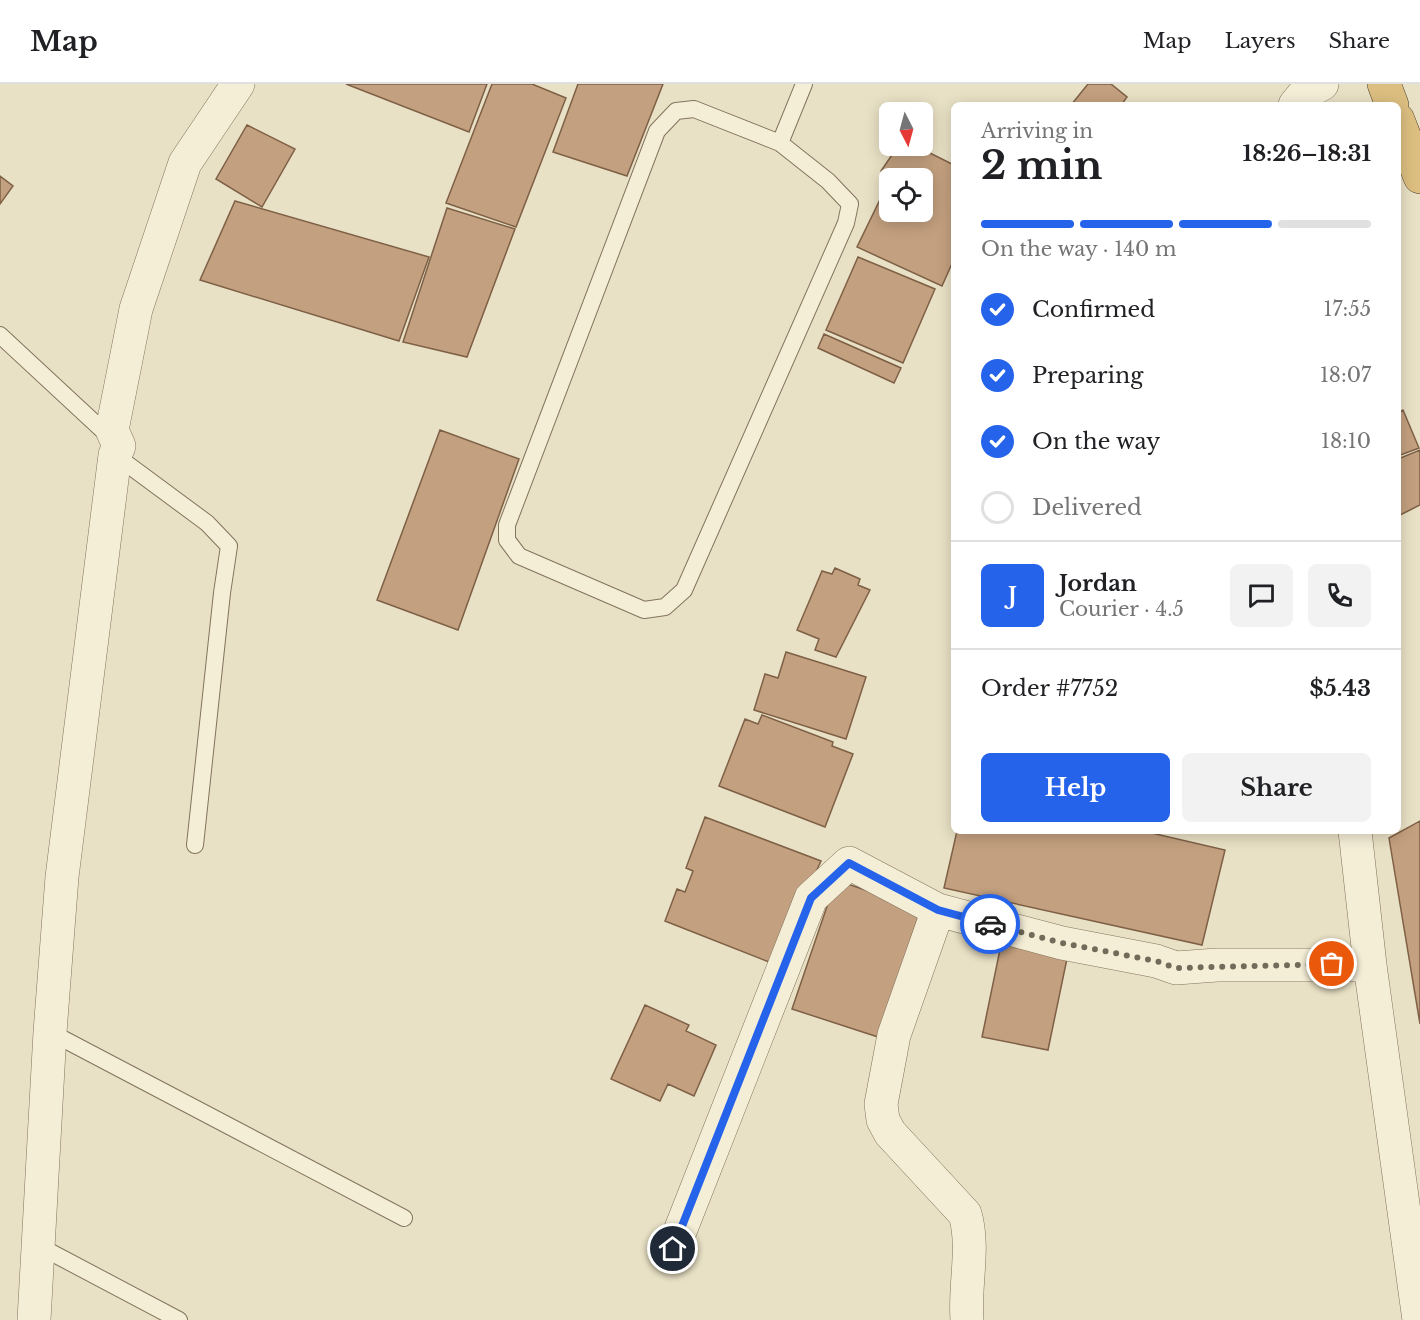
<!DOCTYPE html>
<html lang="en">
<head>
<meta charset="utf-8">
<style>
	body { margin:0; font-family:"Libre Baskerville",serif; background:#f2f2f2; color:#202124; height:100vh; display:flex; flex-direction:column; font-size:22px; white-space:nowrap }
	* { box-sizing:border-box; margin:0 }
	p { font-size:20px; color:#757577 }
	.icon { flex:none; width:33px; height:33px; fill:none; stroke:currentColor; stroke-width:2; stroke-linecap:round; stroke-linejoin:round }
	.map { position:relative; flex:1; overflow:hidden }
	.panel { position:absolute; left:951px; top:18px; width:450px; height:732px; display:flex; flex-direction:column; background:#fff; border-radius:9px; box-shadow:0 3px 15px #0003 }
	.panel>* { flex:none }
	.needle { width:39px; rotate:174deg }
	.controls { position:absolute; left:879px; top:18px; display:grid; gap:12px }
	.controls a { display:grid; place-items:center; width:54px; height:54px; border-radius:9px; background:#fff; box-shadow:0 3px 15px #0003; font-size:30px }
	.pin { position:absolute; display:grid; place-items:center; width:51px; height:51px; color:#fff; margin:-26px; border:3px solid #fff; border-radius:50%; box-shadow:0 2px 6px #0007 }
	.courier { position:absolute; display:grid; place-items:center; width:60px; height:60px; margin:-30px; border:4px solid #2563eb; border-radius:50%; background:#fff; color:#222; box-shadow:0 2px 8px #0007 }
	.headline em { font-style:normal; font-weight:700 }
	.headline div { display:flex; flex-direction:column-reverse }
	.headline { display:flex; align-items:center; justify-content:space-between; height:102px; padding:0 30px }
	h1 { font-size:39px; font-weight:700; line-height:45px }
	.bar { display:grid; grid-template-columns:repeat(4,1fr); gap:9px 6px; align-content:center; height:72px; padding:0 30px }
	.bar i { height:8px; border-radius:4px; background:#e0e0e0 }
	.bar .selected { background:#2563eb }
	.bar p { grid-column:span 4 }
	.line { display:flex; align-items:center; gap:15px; padding:0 30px; border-top:2px solid #e0e0e0 }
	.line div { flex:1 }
	.round { display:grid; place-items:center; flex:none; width:63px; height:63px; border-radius:9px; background:#f2f2f2 }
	ol { padding:0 30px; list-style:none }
	li { display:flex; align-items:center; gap:18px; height:66px }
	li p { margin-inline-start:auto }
	li .icon { padding:6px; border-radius:50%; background:#2563eb; color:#fff; stroke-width:4 }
	li:last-child { color:#757577 }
	li i { width:33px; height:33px; border:3px solid #e0e0e0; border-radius:50% }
	.primary-button { display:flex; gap:12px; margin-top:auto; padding:12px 30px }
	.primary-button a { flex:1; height:69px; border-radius:9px; background:#2563eb; color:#fff; font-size:24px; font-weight:700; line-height:69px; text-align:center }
	.primary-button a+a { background:#f2f2f2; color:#202124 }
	header { display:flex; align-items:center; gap:36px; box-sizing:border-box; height:84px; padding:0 30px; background:#fff; border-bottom:2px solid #e0e0e0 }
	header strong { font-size:28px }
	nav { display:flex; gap:33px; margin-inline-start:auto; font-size:21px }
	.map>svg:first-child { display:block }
	.building { fill:#c3a07f; stroke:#7e6046; stroke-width:1.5; fill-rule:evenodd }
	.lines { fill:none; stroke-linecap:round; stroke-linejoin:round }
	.service-casing { stroke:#82735d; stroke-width:18 }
	.minor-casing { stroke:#82735d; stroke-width:34 }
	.trunk-casing { stroke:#504231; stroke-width:34 }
	.service { stroke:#f5eed7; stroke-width:16 }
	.minor { stroke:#f5eed7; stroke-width:33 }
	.trunk { stroke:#dcbe80; stroke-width:33 }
	.done { stroke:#736b59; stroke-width:6; stroke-dasharray:0 10.8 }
	.route { stroke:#2563eb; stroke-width:8 }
</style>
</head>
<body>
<header>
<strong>Map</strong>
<nav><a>Map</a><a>Layers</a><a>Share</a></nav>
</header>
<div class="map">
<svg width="1420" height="1236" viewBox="0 0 1420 1236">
	<rect width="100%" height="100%" fill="#e9e1c5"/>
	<path class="building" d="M 346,0 L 487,0 L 469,48 Z
		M 492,0 L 532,0 L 566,14 L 516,143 L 446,119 Z
		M 578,0 L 663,0 L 627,92 L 553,68 Z
		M 1088,0 L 1111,0 L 1127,13 L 1122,20 L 1123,21 L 1071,21 Z
		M 247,41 L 295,65 L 262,123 L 216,95 Z
		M 898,62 L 916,62 L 954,81 L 954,175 L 942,202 L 857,163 L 889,97 L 881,87 ZM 890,94 L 922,94 L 922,128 L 890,128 Z
		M 0,92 L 13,102 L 0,120 Z
		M 235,117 L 429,173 L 399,257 L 200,196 Z
		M 447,124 L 515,145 L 467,273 L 403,258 Z
		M 858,173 L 935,205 L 903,279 L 826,246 Z
		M 824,250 L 901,284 L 894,299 L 818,264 Z
		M 1403,326 L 1419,364 L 1398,372 L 1398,329 Z
		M 440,346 L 519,375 L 458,546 L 377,516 Z
		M 1420,366 L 1420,421 L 1398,432 L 1398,375 Z
		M 835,484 L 860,495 L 858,501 L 870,506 L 836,573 L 815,566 L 819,555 L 797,546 L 822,487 L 832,490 Z
		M 786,568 L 866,593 L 846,655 L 754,626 L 765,590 L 778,594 Z
		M 762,631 L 833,658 L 832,662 L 853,670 L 825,743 L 719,702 L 745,635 L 758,640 Z
		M 705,733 L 821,777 L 774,880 L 665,837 L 677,805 L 685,808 L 693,787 L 686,784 Z
		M 1420,737 L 1420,940 L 1389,754 Z
		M 957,747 L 1143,747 L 1225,766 L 1202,861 L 944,804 Z
		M 836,796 L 921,825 L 878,953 L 792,925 Z
		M 1003,851 L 1069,865 L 1048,966 L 982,953 Z
		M 645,921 L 689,941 L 686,947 L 716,961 L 694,1012 L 668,1000 L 660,1017 L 611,995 Z"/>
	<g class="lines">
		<defs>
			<path id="service" d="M 694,25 L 780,59 L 828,97 L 850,120 L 846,139 L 684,506 L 665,523 L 644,526 L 519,472 L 507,456 L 507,441 L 657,47 L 676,27 Z
				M 780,59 L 804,0
				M 0,251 L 112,355
				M 115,371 L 207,439 L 229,462 L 222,509 L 195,761
				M 50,948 L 404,1134
				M 39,1162 L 179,1236"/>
			<path id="minor" d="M 1295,21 L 1304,10 L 1322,0
				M 1355,747 L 1370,881 L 1419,1236
				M 938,826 L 894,951 L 881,1020 L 883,1036 L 890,1049 L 965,1130 C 975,1164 964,1201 967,1236
				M 673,1165 L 811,814 L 849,779 L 938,826 L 1062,859 L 1156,877 L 1176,884 L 1217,881 L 1370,881
				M 34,1236 L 50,948 L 62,793 L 115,371 L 119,362 L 112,346 L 136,225 L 185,79 L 238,0"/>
			<path id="trunk" d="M 1384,0 L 1392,21
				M 1398,36 L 1420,93"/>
		</defs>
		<use href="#service" class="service-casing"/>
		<use href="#minor" class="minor-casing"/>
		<use href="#trunk" class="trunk-casing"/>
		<use href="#service" class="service"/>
		<use href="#minor" class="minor"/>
		<use href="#trunk" class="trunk"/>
	</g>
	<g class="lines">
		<path class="done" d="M 990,840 L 1062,859 L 1156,877 L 1176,884 L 1332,880"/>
		<path class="route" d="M 673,1165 L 811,814 L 849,779 L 938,826 L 990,840"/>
	</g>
</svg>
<div class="controls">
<a><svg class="needle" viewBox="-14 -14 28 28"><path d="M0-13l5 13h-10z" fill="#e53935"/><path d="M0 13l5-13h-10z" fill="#757577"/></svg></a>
<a><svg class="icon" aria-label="locate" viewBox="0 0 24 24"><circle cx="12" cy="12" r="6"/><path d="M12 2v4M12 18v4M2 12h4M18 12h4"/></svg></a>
</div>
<div class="pin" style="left:1332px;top:880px;background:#ea580c"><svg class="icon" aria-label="bag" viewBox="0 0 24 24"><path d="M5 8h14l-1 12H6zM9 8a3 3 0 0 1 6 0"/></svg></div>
<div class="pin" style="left:673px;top:1165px;background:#1f2937"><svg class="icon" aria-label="home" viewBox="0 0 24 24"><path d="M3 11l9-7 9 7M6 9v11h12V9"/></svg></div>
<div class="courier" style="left:990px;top:840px"><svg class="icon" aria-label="car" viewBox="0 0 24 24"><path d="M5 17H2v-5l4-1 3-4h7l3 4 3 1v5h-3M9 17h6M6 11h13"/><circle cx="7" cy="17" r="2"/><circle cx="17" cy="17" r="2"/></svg></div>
<section class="panel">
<div class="headline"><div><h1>2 min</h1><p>Arriving in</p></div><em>18:26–18:31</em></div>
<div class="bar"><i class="selected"></i><i class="selected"></i><i class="selected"></i><i></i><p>On the way · 140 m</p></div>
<ol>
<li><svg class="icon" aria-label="check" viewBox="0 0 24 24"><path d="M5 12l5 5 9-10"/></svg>Confirmed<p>17:55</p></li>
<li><svg class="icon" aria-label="check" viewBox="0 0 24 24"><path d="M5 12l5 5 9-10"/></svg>Preparing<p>18:07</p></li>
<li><svg class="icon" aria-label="check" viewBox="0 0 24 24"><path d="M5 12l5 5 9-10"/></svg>On the way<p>18:10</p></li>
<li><i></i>Delivered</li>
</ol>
<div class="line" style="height:108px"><b class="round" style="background:#2563eb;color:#fff">J</b><div><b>Jordan</b><p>Courier · 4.5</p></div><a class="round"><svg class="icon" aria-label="chat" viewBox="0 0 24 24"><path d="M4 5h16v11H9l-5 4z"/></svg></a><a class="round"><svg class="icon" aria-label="phone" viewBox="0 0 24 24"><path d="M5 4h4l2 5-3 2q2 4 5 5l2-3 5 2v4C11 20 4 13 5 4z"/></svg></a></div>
<div class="line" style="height:78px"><div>Order #7752</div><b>$5.43</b></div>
<div class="primary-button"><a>Help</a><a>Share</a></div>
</section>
</div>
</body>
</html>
